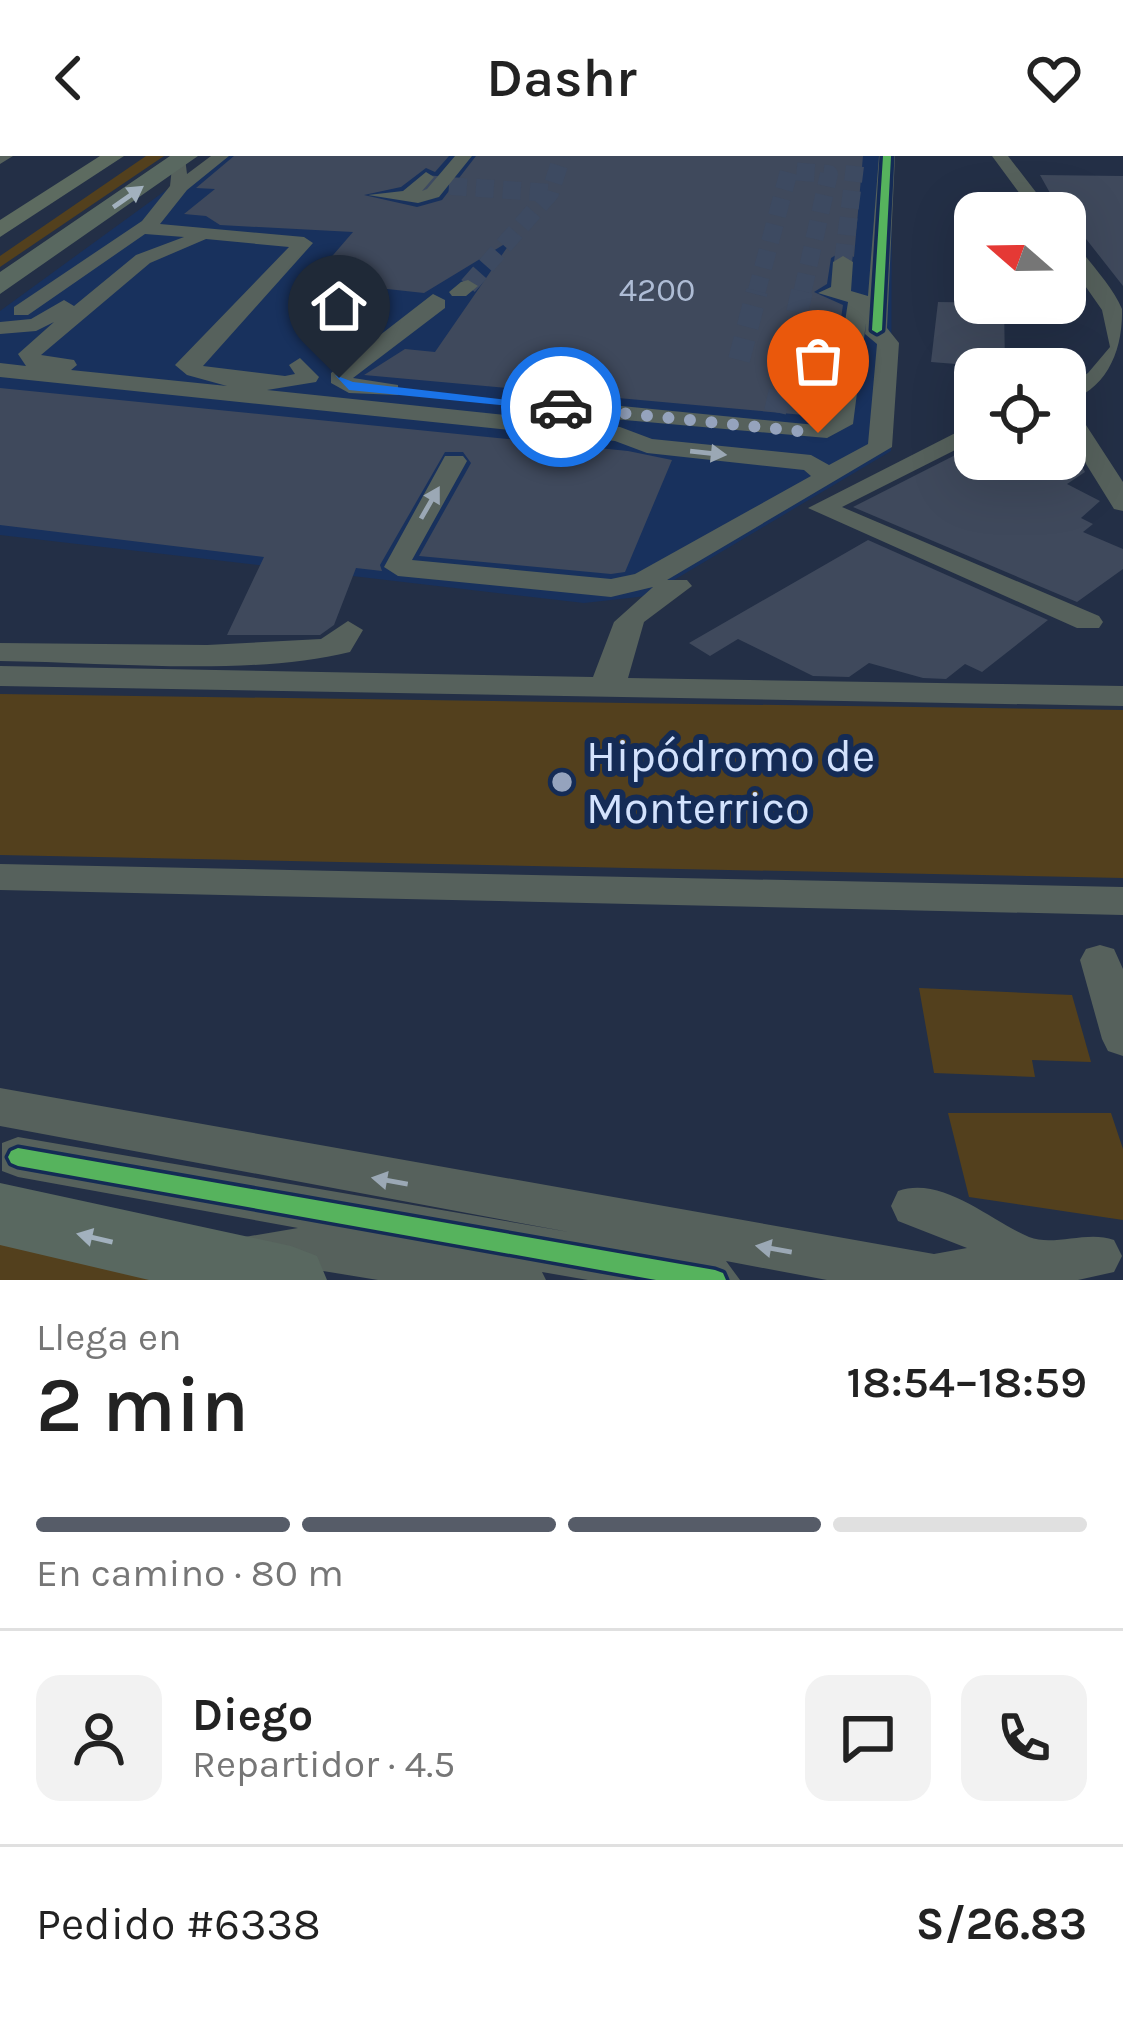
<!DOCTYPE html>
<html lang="es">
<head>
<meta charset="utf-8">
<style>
	body { margin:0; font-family:Karla,sans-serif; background:#f2f2f2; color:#222; height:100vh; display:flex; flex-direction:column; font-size:45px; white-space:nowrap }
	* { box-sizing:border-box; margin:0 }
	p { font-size:39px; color:#767676 }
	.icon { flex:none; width:66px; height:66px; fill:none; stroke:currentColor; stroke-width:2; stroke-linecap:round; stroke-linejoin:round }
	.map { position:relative; height:1124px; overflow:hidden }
	.panel { display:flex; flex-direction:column; background:#fff; flex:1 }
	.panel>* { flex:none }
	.needle { width:78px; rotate:290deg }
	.buttons { position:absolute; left:954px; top:36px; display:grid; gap:24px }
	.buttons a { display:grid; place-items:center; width:132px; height:132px; border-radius:24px; background:#fff; box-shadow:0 12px 48px #0002; font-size:60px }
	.pin { position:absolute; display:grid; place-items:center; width:102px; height:102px; color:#fff; margin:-123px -51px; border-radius:50% 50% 50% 0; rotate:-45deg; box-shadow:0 0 12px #0007 }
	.pin .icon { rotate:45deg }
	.courier { position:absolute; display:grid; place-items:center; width:120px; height:120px; margin:-60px; border:9px solid #1a73e8; border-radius:50%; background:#fff; color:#222; box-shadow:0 3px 15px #0007 }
	.summary em { font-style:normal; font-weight:600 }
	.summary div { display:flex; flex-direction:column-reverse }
	.summary { display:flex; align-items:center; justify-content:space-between; height:204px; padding:0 36px }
	h1 { font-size:78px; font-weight:600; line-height:90px }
	.bar { display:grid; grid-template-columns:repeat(4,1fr); gap:18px 12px; align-content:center; height:144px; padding:0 36px }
	.bar i { height:15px; border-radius:9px; background:#e0e0e0 }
	.bar .current { background:#565c68 }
	.bar p { grid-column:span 4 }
	.line { display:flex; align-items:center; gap:30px; padding:0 36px; border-top:3px solid #e0e0e0 }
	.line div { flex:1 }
	.round { display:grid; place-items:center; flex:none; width:126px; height:126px; border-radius:24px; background:#f2f2f2 }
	header { display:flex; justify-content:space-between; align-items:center; height:156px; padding:0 36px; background:#fff; font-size:54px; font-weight:600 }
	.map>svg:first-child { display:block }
	.built { fill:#18315d }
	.green { fill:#53401d }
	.building { fill:#3f495c }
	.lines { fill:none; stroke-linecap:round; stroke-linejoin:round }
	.minor-tunnel-far1 { stroke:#3d4a61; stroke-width:18; stroke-dasharray:18 9; stroke-linecap:butt }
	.minor-tunnel { stroke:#3d4a61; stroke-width:22; stroke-dasharray:22 12; stroke-linecap:butt }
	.minor { fill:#56615c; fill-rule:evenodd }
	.major { fill:#5d6b60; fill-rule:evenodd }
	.highway { fill:#596860; fill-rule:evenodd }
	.cycleway-casing { stroke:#142b55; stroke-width:7 }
	.cycleway { fill:#56b35d; fill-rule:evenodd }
	.oneway { fill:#a2b1be }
	.oneway2 { fill:#9ba8b5 }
	.route { fill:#1a73e8 }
	.done { stroke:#95a3bd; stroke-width:12; stroke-dasharray:0 21.6 }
	.poi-dot { fill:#95a3bd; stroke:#142b55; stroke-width:4.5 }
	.labels { text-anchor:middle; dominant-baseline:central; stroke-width:12; stroke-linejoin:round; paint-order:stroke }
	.far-number-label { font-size:33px; fill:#aebcd5 }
	.poi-label { font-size:45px; fill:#d3e2fd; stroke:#142b55; text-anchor:start }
</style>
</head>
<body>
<header><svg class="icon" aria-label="back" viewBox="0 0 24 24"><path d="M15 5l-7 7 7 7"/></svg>Dashr<svg class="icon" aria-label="heart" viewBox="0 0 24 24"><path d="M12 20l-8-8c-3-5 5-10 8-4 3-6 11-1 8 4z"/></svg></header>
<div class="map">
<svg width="1123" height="1124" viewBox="0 0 1123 1124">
	<rect width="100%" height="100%" fill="#232f46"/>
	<path class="built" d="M 213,0 L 892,0 L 891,295 L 647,440 L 584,447 L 0,379 L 0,155 Z"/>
	<path class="green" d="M 146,0 L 164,0 L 0,111 L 0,100 Z
		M 0,538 L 1123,554 L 1123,722 L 0,699 Z
		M 919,832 L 1072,839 L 1091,906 L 1032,904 L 1035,921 L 934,917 Z
		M 948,957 L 1111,957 L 1123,993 L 1123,1064 L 969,1041 Z
		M 0,1083 L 189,1124 L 0,1124 Z"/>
	<path class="building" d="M 234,0 L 449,0 L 435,16 L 426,12 L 401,31 L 364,39 L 417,51 L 442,44 L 476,0 L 863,0 L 854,101 L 841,96 L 831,102 L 827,128 L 814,136 L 843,149 L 826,261 L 364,219 L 405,193 L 435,196 L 513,83 L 424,137 L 378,132 L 321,113 L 353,76 L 220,69 L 206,60 L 184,58 L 215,33 L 196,32 Z
		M 1040,19 L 1123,20 L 1123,130 L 1050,37 Z
		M 938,146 L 1004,147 L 1005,212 L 931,206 Z
		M 0,232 L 628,295 L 672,304 L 625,416 L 611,418 L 419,400 L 471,307 L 463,296 L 445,296 L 380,409 L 382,415 L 356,412 L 334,469 L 320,479 L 227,479 L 264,401 L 0,369 Z
		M 975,289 L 975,303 L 1078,303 L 1085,316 L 1067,328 L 1100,345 L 1081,362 L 1093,368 L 1083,376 L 1123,393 L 1123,413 L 1077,446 L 853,351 Z
		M 868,384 L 1048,464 L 982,516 L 965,508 L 946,523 L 923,522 L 869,507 L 849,521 L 813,520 L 738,483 L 710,500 L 689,487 Z"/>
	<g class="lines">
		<path class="minor-tunnel-far1" d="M 422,28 L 550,37
			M 843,106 L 855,10
			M 468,130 L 550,37 L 562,0
			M 756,138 L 789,15 L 829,18 L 802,138"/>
		<path class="minor-tunnel" d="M 739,204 L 757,135
			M 775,256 L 802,135"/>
		<path class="minor" d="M 0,0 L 13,0 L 0,8 Z
			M 211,0 L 229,0 L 187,34 L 160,68 L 304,81 L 313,87 L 203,210 L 285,220 L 295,218 L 289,209 L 300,202 L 319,221 L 316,226 L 267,234 L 620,271 L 652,283 L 811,299 L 829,309 L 868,288 L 877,188 L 865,178 L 866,167 L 853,268 L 827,282 L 591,261 L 579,254 L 591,247 L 816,269 L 830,264 L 848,146 L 818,137 L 831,131 L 833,106 L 843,100 L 853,106 L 851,135 L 868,140 L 879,0 L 895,0 L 887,172 L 899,187 L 892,291 L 667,424 L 687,424 L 692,430 L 644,466 L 628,522 L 1123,530 L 1123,550 L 0,530 L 0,510 L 593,521 L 614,466 L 653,431 L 611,441 L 398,420 L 384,411 L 445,300 L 463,300 L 467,305 L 412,404 L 611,423 L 635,418 L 811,320 L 804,314 L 647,297 L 615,285 L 0,221 L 0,207 L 26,210 L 18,198 L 54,166 L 36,175 L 0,178 L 0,166 L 31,163 L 64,144 L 74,150 L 136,99 L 184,81 L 145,78 L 28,159 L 14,159 L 14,151 L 142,65 L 170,30 L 173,2 L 185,2 L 187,18 ZM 206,83 L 289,91 L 175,209 L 187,219 L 227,230 L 71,214 L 77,209 L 74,204 L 41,199 L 150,107 Z
			M 455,0 L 472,0 L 439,41 L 418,47 L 368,39 L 403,35 L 426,16 L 434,21 L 422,35 L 427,33 Z
			M 992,0 L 1008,0 L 1052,57 L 1034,57 Z
			M 1065,81 L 1072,83 C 1087,104 1112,129 1122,153 C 1123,197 1105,235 1065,246 L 1065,230 L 1088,217 L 1110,191 L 1102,154 L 1065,101 Z
			M 461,126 L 468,124 L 478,130 L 466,140 L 452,140 L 449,136 Z
			M 433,138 L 445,144 L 445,152 L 353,222 L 398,229 L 398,239 L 349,237 L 331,227 L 331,217 Z
			M 1065,247 L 1073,249 L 1123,326 L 1123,355 L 1114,353 L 1065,274 Z
			M 975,267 L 975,284 L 842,351 L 1099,460 L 1103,466 L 1099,472 L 1077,472 L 808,352 Z
			M 348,465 L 363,474 L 350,496 C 249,521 106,506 0,505 L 0,487 L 207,489 L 321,483 Z
			M 0,708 L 1123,731 L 1123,759 L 0,734 Z
			M 1100,789 L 1114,793 L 1123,813 L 1123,900 L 1108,895 L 1102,883 L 1080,804 L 1086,793 Z
			M 0,932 L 934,1098 L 967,1092 L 898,1065 L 891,1050 L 898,1035 C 943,1019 992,1066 1029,1081 C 1054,1091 1087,1074 1114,1084 L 1122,1100 L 1114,1116 L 1078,1124 L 827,1124 L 726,1105 L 740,1124 L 588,1124 L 542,1116 L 546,1124 L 378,1124 L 317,1114 L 256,1120 L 239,1114 L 232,1098 L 239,1082 L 298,1072 L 18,1021 L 2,1015 L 2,987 L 18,981 L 569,1076 L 0,970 Z"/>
		<path class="major" d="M 100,0 L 124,0 L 0,81 L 0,64 Z"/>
		<path class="highway" d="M 170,0 L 198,0 L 0,138 L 0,116 Z
			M 0,1027 L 291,1090 L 317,1100 L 327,1124 L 149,1124 L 0,1089 Z"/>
		<defs>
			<path id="cycleway" d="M 883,0 L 891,0 L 882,174 L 877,177 L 872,174 Z
				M 18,992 L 715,1114 L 723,1117 L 726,1124 L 656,1124 L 18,1010 L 11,1007 L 8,1001 L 11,995 Z"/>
		</defs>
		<use href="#cycleway" class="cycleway-casing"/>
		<use href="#cycleway" class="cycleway"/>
	</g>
	<defs><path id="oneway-solid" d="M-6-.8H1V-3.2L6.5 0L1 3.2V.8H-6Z" transform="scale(3)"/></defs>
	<g class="oneway">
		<use href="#oneway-solid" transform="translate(128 41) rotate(-35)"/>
		<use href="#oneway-solid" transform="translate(95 1082) rotate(-167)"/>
	</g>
	<g class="oneway2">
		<use href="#oneway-solid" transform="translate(708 297) rotate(6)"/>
		<use href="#oneway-solid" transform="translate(430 347) rotate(-60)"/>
		<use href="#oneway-solid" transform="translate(390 1025) rotate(-170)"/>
		<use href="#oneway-solid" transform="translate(774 1093) rotate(-170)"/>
	</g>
	<path class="route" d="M 335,219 L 353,226 L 568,251 L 561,255 L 349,234 Z"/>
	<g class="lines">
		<path class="done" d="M 561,251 L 818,277"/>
	</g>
	<circle class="poi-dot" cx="562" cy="626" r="12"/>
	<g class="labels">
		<g class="far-number-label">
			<text x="657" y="134">4200</text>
		</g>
		<g class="poi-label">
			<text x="586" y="600">Hipódromo de<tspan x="586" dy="52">Monterrico</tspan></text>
		</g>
	</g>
</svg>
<div class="buttons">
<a><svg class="needle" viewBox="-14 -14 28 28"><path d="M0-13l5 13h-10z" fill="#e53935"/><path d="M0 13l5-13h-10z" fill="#767676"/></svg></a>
<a><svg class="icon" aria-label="locate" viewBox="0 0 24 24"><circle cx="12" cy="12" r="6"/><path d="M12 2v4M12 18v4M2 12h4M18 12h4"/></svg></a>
</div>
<div class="pin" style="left:818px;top:277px;background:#ea580c"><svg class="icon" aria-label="bag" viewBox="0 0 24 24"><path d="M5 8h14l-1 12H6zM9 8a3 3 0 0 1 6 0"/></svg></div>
<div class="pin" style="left:339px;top:222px;background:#1f2937"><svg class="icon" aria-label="home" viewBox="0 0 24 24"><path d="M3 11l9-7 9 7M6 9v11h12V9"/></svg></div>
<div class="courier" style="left:561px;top:251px"><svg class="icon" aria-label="car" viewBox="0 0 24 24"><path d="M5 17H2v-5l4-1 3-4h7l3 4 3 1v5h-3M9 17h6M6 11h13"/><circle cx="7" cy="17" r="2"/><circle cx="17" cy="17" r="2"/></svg></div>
</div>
<section class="panel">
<div class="summary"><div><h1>2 min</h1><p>Llega en</p></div><em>18:54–18:59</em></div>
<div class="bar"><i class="current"></i><i class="current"></i><i class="current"></i><i></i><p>En camino · 80 m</p></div>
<div class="line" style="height:216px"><a class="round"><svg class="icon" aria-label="person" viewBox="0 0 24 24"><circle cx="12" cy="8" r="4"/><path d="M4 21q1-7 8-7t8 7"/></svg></a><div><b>Diego</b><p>Repartidor · 4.5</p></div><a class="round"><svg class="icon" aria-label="chat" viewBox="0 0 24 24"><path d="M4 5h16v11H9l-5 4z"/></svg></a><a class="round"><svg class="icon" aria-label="phone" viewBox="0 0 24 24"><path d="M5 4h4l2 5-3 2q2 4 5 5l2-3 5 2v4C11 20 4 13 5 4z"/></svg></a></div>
<div class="line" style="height:156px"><div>Pedido #6338</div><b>S/26.83</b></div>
</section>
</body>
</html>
